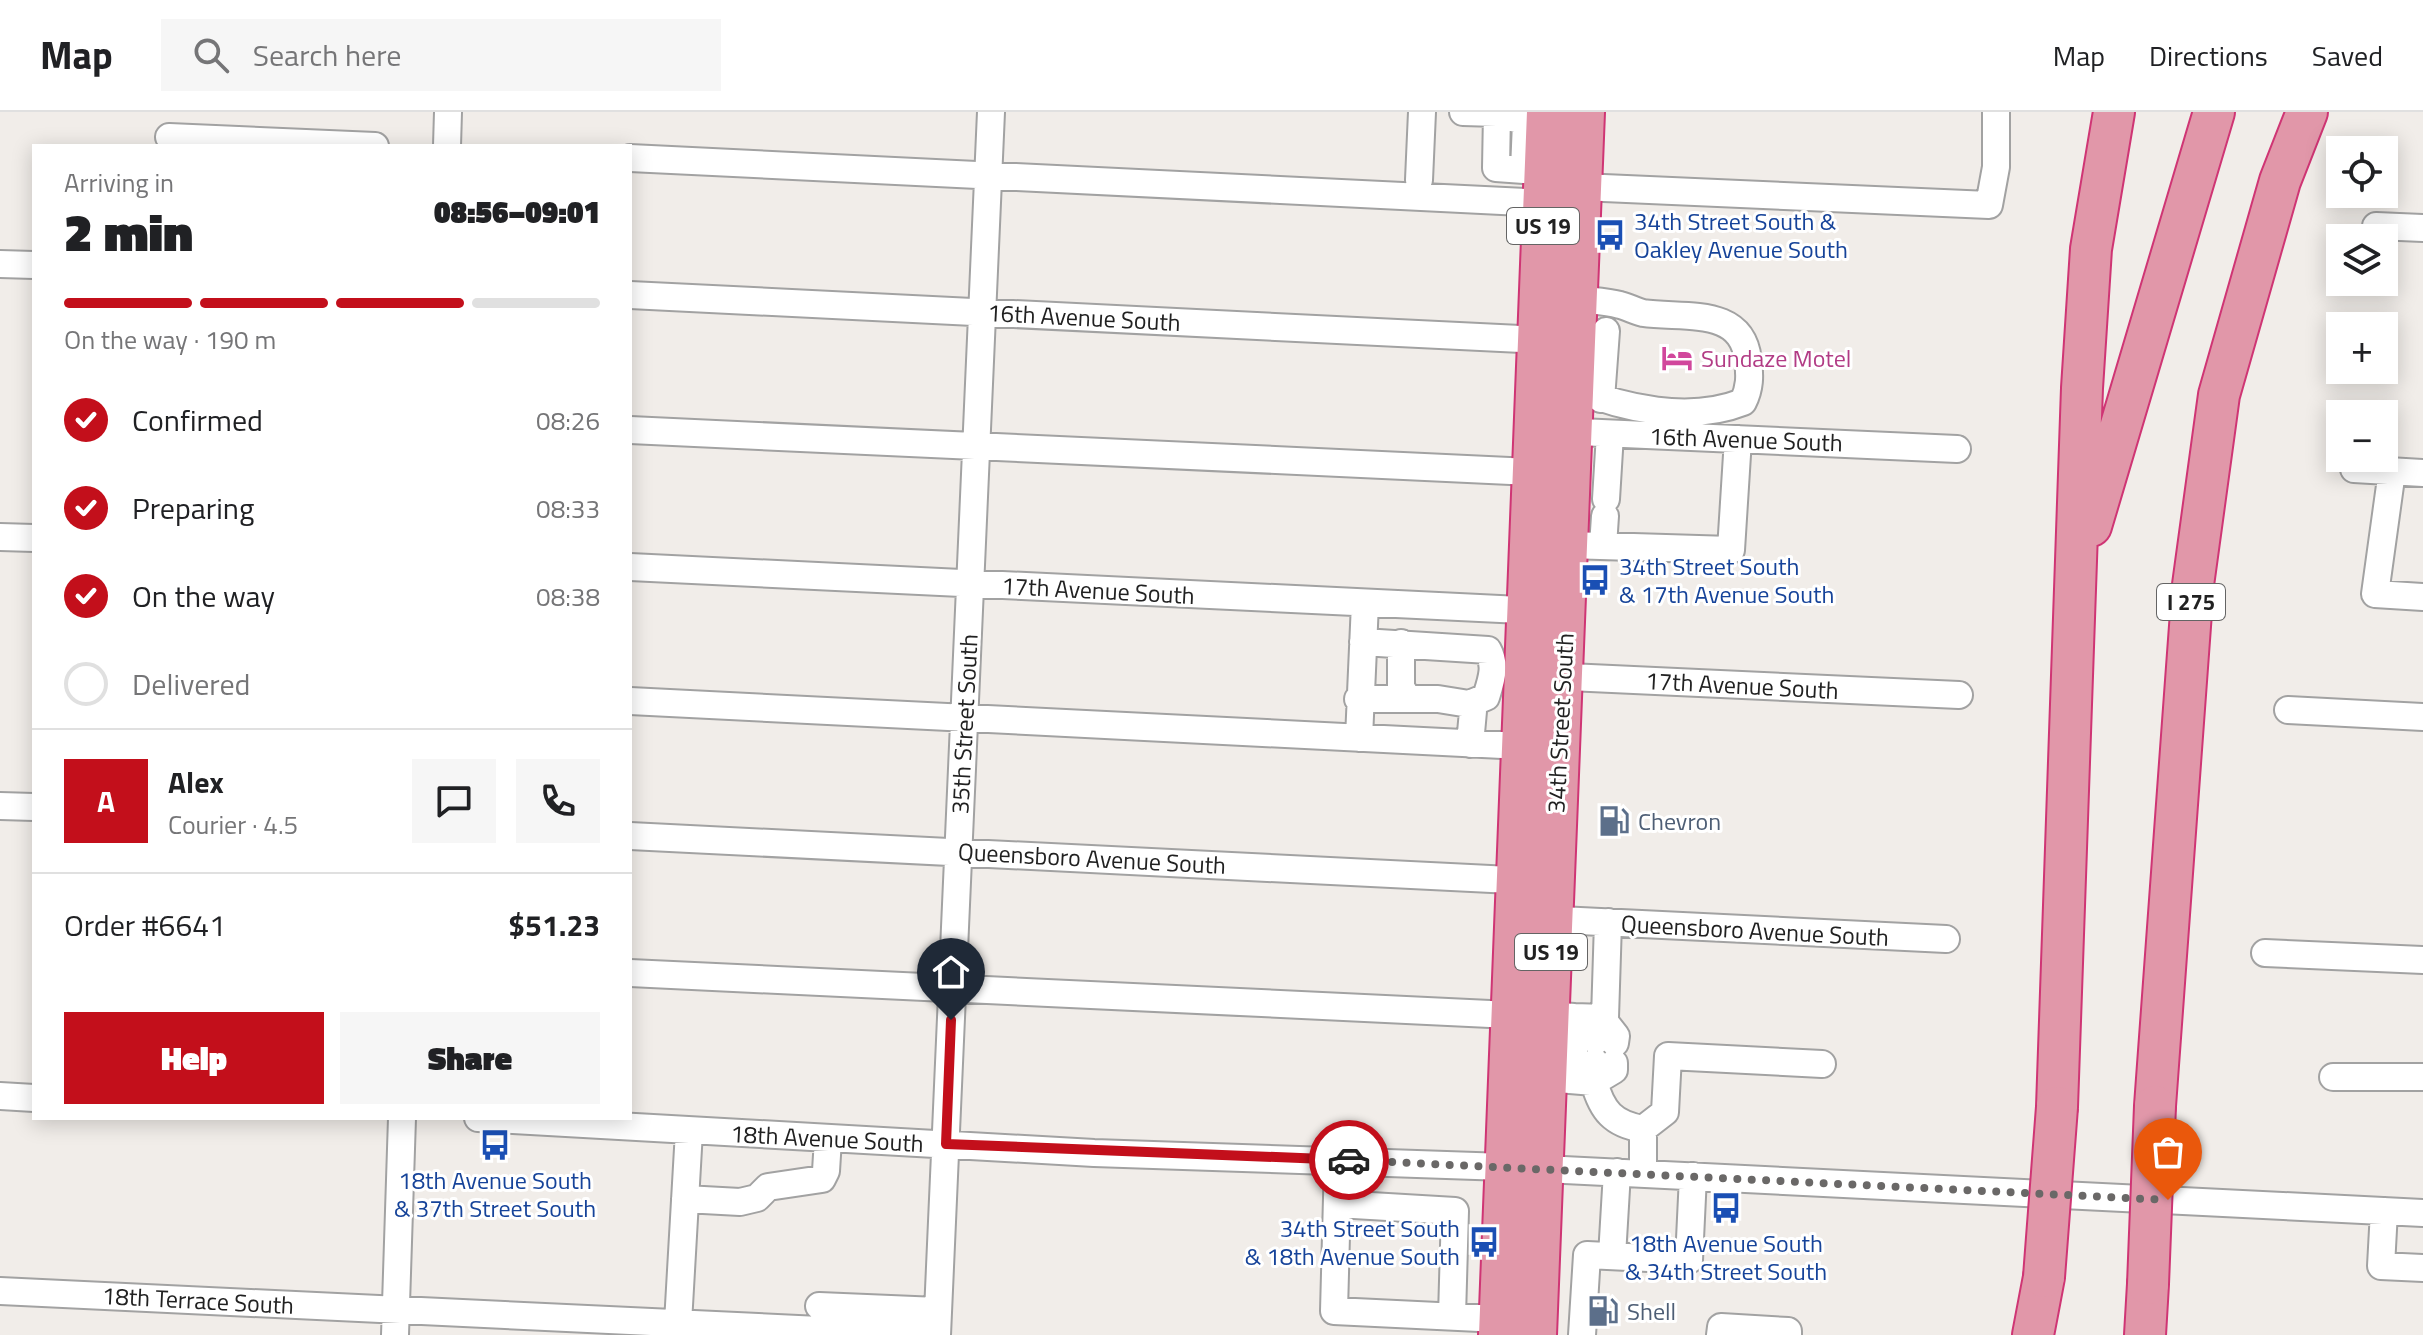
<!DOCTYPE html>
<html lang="en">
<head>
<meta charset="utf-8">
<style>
	body { margin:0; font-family:"Titillium Web",sans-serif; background:#f6f6f6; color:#202124; height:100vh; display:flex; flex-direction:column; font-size:30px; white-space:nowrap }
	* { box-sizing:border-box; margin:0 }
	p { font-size:26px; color:#757577 }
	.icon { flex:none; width:44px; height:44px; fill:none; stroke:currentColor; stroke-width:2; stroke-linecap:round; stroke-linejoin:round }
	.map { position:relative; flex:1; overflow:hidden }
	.panel { position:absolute; left:32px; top:32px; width:600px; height:976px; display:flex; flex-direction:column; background:#fff; border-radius:0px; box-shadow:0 4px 20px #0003 }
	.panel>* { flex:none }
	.tools { position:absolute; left:2326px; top:24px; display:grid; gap:16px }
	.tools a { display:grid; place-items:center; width:72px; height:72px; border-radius:0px; background:#fff; box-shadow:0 4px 20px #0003; font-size:40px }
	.pin { position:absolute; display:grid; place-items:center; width:68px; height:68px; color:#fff; margin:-82px -34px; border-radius:50% 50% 50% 0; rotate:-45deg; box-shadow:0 0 8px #0007 }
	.pin .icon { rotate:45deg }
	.courier { position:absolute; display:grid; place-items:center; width:80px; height:80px; margin:-40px; border:6px solid #c30f1b; border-radius:50%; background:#fff; color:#222; box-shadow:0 2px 10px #0007 }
	.overview em { font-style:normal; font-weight:800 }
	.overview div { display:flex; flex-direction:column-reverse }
	.overview { display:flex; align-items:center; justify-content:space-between; height:136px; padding:0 32px }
	h1 { font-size:52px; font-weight:800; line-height:60px }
	.bar { display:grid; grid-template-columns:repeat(4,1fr); gap:12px 8px; align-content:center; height:96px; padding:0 32px }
	.bar i { height:10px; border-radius:6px; background:#e0e0e0 }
	.bar .selected { background:#c30f1b }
	.bar p { grid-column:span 4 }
	.line { display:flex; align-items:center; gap:20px; padding:0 32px; border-top:2px solid #e0e0e0 }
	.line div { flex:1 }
	.round { display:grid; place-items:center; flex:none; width:84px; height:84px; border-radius:0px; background:#f6f6f6 }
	ol { padding:0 32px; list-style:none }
	li { display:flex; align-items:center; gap:24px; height:88px }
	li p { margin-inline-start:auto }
	li .icon { padding:8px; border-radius:50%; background:#c30f1b; color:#fff; stroke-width:4 }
	li:last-child { color:#757577 }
	li i { width:44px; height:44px; border:4px solid #e0e0e0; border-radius:50% }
	.button { display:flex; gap:16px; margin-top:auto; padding:16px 32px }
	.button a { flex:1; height:92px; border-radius:0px; background:#c30f1b; color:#fff; font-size:32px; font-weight:800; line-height:92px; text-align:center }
	.button a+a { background:#f6f6f6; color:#202124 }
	header { display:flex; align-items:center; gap:48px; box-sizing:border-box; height:112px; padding:0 40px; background:#fff; border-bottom:2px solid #e0e0e0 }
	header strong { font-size:38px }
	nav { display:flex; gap:44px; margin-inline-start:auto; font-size:28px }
	.search { width:560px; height:72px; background:#f6f6f6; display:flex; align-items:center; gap:20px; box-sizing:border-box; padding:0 28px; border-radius:0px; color:#757577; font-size:30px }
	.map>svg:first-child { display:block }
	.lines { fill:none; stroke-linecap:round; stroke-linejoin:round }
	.minor-casing { stroke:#a2a2a2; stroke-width:30 }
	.highway-casing { stroke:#cf3574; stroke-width:44 }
	.minor { stroke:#fff; stroke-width:26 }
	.highway { stroke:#e197a9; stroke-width:40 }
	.highway-bridge-casing { stroke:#cf3574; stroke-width:44; stroke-linecap:butt }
	.highway-bridge { stroke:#e197a9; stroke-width:40 }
	.done { stroke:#6a6867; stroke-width:8; stroke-dasharray:0 14.4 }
	.route { stroke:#c30f1b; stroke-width:10 }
	.labels { text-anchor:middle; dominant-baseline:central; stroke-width:6; stroke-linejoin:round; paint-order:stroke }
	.shield { fill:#fff; stroke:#646464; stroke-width:2 }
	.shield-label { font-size:22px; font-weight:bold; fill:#212121 }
	.transit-label { font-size:24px; fill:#164399; stroke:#fff; text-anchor:start }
	.street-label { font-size:24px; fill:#212121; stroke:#fff }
	.hotel-label { font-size:24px; fill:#b23c85; stroke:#fff; text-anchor:start }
	.service-label { font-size:24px; fill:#4e5e75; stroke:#fff; text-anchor:start }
</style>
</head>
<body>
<header>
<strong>Map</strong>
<div class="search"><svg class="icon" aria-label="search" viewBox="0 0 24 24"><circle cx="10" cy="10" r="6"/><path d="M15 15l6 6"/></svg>Search here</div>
<nav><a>Map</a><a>Directions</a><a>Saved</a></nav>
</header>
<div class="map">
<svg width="2423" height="1223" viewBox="0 0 2423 1223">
	<rect width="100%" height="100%" fill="#f1ede9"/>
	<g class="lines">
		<defs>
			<path id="minor" d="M 1463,0 L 1497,1 L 1526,10 L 1524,58 L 1496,56 L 1497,1 L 1497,0
				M 169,25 L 375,34
				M 447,34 L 448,0
				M 630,46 L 1544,91
				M 1419,68 L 1422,0
				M 1581,75 L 1989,93 L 1996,55 L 1996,0
				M 2376,114 L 2423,116
				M 0,152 L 34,153
				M 630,183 L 1539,228
				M 1573,275 C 1623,297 1690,311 1743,290 C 1750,276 1750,264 1748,248 C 1742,194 1685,207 1643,201 C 1635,199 1628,195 1620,193 C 1606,189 1591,189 1577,187
				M 1601,287 L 1606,219
				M 630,318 L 1533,360
				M 1557,319 L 1957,337
				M 2354,357 L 2423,361
				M 2392,359 L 2375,482 L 2423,485
				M 1606,387 L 1610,322
				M 0,425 L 34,426
				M 1568,433 L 1731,438 L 1738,327
				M 1603,434 L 1605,404
				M 630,455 L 1542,499
				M 1363,530 L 1488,538 C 1497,554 1491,569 1486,585 L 1469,592
				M 1401,531 L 1401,575 L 1408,587
				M 1547,564 L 1959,583
				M 1358,587 L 1438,587 L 1469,592 L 1473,599 L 1470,632
				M 630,589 L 1522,634
				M 2288,598 L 2423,605
				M 1359,626 L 1365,491
				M 0,694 L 34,695
				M 630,724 L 1529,769
				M 1539,807 L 1946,827
				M 2265,841 L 2423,848
				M 630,861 L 1511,903
				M 1560,904 L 1574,905 L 1574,968
				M 1574,905 L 1605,906 L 1608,810
				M 1596,929 L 1605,910 L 1616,924 L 1615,931
				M 1595,950 L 1594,970 L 1614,958 L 1614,951
				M 2333,965 L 2423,965
				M 1546,966 L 1594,970 C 1602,999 1613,1012 1643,1017 L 1643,1062
				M 0,984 L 34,986
				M 478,1006 L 1094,1041 L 1505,1055 L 2423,1101
				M 1643,1017 L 1665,1000 L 1668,944 L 1822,952
				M 1338,1048 L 1334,1199 L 1500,1207
				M 685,1087 L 740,1090 L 757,1086 L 768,1075 L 822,1067 L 826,1059 L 828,1027
				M 1337,1092 L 1455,1099 L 1452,1204
				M 2384,1099 L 2381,1154 L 2423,1156
				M 1612,1144 L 1617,1060
				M 0,1179 L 924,1223
				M 819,1194 L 938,1199
				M 678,1211 L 689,1019
				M 395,1223 L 402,1006
				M 937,1223 L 991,0
				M 1582,1223 L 1587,1143 L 1689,1148 L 1693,1064
				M 1720,1223 L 1721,1215 L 1788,1219 L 1788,1223"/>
			<path id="highway" d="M 2091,414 L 2214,0
				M 2155,994 L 2193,473 L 2219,283 L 2280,69 L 2307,0
				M 2057,995 L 2082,276 L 2091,137 L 2114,0
				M 1499,1223 L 1547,0
				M 1536,1223 L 1584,0
				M 2033,1223 L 2044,1165
				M 2145,1223 L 2148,1172"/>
		</defs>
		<use href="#minor" class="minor-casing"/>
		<use href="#highway" class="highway-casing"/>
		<use href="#minor" class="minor"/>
		<use href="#highway" class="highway"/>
		<defs>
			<path id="highway-bridge" d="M 2044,1165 L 2057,995
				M 2148,1172 L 2155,994"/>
		</defs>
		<use href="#highway-bridge" class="highway-bridge-casing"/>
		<use href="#highway-bridge" class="highway-bridge"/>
	</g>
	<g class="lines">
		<path class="done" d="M 1349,1048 L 2168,1088"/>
		<path class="route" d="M 951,908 L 946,1032 L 1349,1048"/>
	</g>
	<defs>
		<symbol id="bus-bare" viewBox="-9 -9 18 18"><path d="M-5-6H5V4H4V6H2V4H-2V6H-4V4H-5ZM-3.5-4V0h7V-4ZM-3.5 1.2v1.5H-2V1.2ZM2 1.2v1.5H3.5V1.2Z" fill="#1a4fb4" stroke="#fff" stroke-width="2.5" paint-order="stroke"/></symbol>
		<symbol id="hotel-bare" viewBox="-9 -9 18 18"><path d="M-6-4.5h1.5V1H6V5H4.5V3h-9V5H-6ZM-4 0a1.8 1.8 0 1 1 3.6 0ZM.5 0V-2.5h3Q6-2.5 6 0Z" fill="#d1479c" stroke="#fff" stroke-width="2.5" paint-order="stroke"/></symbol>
		<symbol id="fuel-bare" viewBox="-9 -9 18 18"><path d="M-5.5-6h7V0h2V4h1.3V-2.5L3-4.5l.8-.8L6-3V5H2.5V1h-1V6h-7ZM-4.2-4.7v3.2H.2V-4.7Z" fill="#5c6f8a" stroke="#fff" stroke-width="2.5" paint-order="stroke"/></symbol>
	</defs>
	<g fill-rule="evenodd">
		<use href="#bus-bare" x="1588" y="101" width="44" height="44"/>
		<use href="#hotel-bare" x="1655" y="224" width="44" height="44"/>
		<use href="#bus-bare" x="1573" y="446" width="44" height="44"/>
		<use href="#fuel-bare" x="1592" y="687" width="44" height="44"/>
		<use href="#bus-bare" x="473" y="1011" width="44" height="44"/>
		<use href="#bus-bare" x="1704" y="1074" width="44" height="44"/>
		<use href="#bus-bare" x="1462" y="1108" width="44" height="44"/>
		<use href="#fuel-bare" x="1581" y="1177" width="44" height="44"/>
	</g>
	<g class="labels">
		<g class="shield">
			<rect x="1507" y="96" width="72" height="36" rx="6"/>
			<rect x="2157" y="472" width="68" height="36" rx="6"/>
			<rect x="1515" y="822" width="72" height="36" rx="6"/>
		</g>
		<g class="shield-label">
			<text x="1543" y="114">US 19</text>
			<text x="2191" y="490">I 275</text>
			<text x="1551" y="840">US 19</text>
		</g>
		<g class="transit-label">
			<text x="1634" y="109">34th Street South &amp;<tspan x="1634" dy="28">Oakley Avenue South</tspan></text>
			<text x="1619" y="454">34th Street South<tspan x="1619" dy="28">&amp; 17th Avenue South</tspan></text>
			<text x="495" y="1068" text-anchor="middle">18th Avenue South<tspan x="495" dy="28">&amp; 37th Street South</tspan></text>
			<text x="1460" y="1116" text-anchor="end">34th Street South<tspan x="1460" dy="28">&amp; 18th Avenue South</tspan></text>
			<text x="1726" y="1131" text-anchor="middle">18th Avenue South<tspan x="1726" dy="28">&amp; 34th Street South</tspan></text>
		</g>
		<g class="street-label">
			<text transform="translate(1084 205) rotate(3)">16th Avenue South</text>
			<text transform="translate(1746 327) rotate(2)">16th Avenue South</text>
			<text transform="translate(1098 478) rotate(3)">17th Avenue South</text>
			<text transform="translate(1742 573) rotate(3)">17th Avenue South</text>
			<text transform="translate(1560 611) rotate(-87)">34th Street South</text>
			<text transform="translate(964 612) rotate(-87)">35th Street South</text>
			<text transform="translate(1092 746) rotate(3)">Queensboro Avenue South</text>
			<text transform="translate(1755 818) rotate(3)">Queensboro Avenue South</text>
			<text transform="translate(827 1026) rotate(3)">18th Avenue South</text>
			<text transform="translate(198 1188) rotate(3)">18th Terrace South</text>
		</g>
		<g class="hotel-label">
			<text x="1701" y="246">Sundaze Motel</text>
		</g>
		<g class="service-label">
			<text x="1638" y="709">Chevron</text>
			<text x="1627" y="1199">Shell</text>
		</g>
	</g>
</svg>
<div class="tools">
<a><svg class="icon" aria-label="locate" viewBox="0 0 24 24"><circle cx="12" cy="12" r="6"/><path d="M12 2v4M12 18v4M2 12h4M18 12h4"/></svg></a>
<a><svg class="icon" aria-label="layers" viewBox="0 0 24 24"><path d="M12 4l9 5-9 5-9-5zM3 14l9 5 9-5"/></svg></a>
<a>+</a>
<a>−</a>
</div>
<div class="pin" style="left:2168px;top:1088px;background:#ea580c"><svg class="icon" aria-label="bag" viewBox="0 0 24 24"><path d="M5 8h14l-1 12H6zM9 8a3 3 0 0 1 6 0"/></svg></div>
<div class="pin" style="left:951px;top:908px;background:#1f2937"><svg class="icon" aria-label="home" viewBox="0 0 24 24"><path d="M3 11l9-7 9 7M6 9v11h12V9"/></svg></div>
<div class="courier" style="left:1349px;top:1048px"><svg class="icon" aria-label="car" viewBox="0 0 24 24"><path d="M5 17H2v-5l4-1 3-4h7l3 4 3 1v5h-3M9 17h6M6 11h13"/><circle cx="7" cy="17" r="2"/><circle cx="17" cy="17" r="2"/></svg></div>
<section class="panel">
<div class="overview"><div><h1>2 min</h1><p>Arriving in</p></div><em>08:56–09:01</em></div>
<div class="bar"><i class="selected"></i><i class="selected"></i><i class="selected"></i><i></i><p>On the way · 190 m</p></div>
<ol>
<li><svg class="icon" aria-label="check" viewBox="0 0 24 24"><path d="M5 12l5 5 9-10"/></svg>Confirmed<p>08:26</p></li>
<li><svg class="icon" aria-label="check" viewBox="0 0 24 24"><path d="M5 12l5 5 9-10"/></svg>Preparing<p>08:33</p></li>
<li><svg class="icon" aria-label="check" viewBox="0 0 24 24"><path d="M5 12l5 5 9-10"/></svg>On the way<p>08:38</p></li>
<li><i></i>Delivered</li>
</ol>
<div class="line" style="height:144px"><b class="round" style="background:#c30f1b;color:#fff">A</b><div><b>Alex</b><p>Courier · 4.5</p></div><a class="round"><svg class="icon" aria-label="chat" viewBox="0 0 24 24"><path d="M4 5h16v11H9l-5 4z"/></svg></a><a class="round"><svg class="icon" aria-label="phone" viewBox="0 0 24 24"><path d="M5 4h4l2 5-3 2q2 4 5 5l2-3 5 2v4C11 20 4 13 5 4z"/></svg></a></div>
<div class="line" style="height:104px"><div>Order #6641</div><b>$51.23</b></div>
<div class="button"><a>Help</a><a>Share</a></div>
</section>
</div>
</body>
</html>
